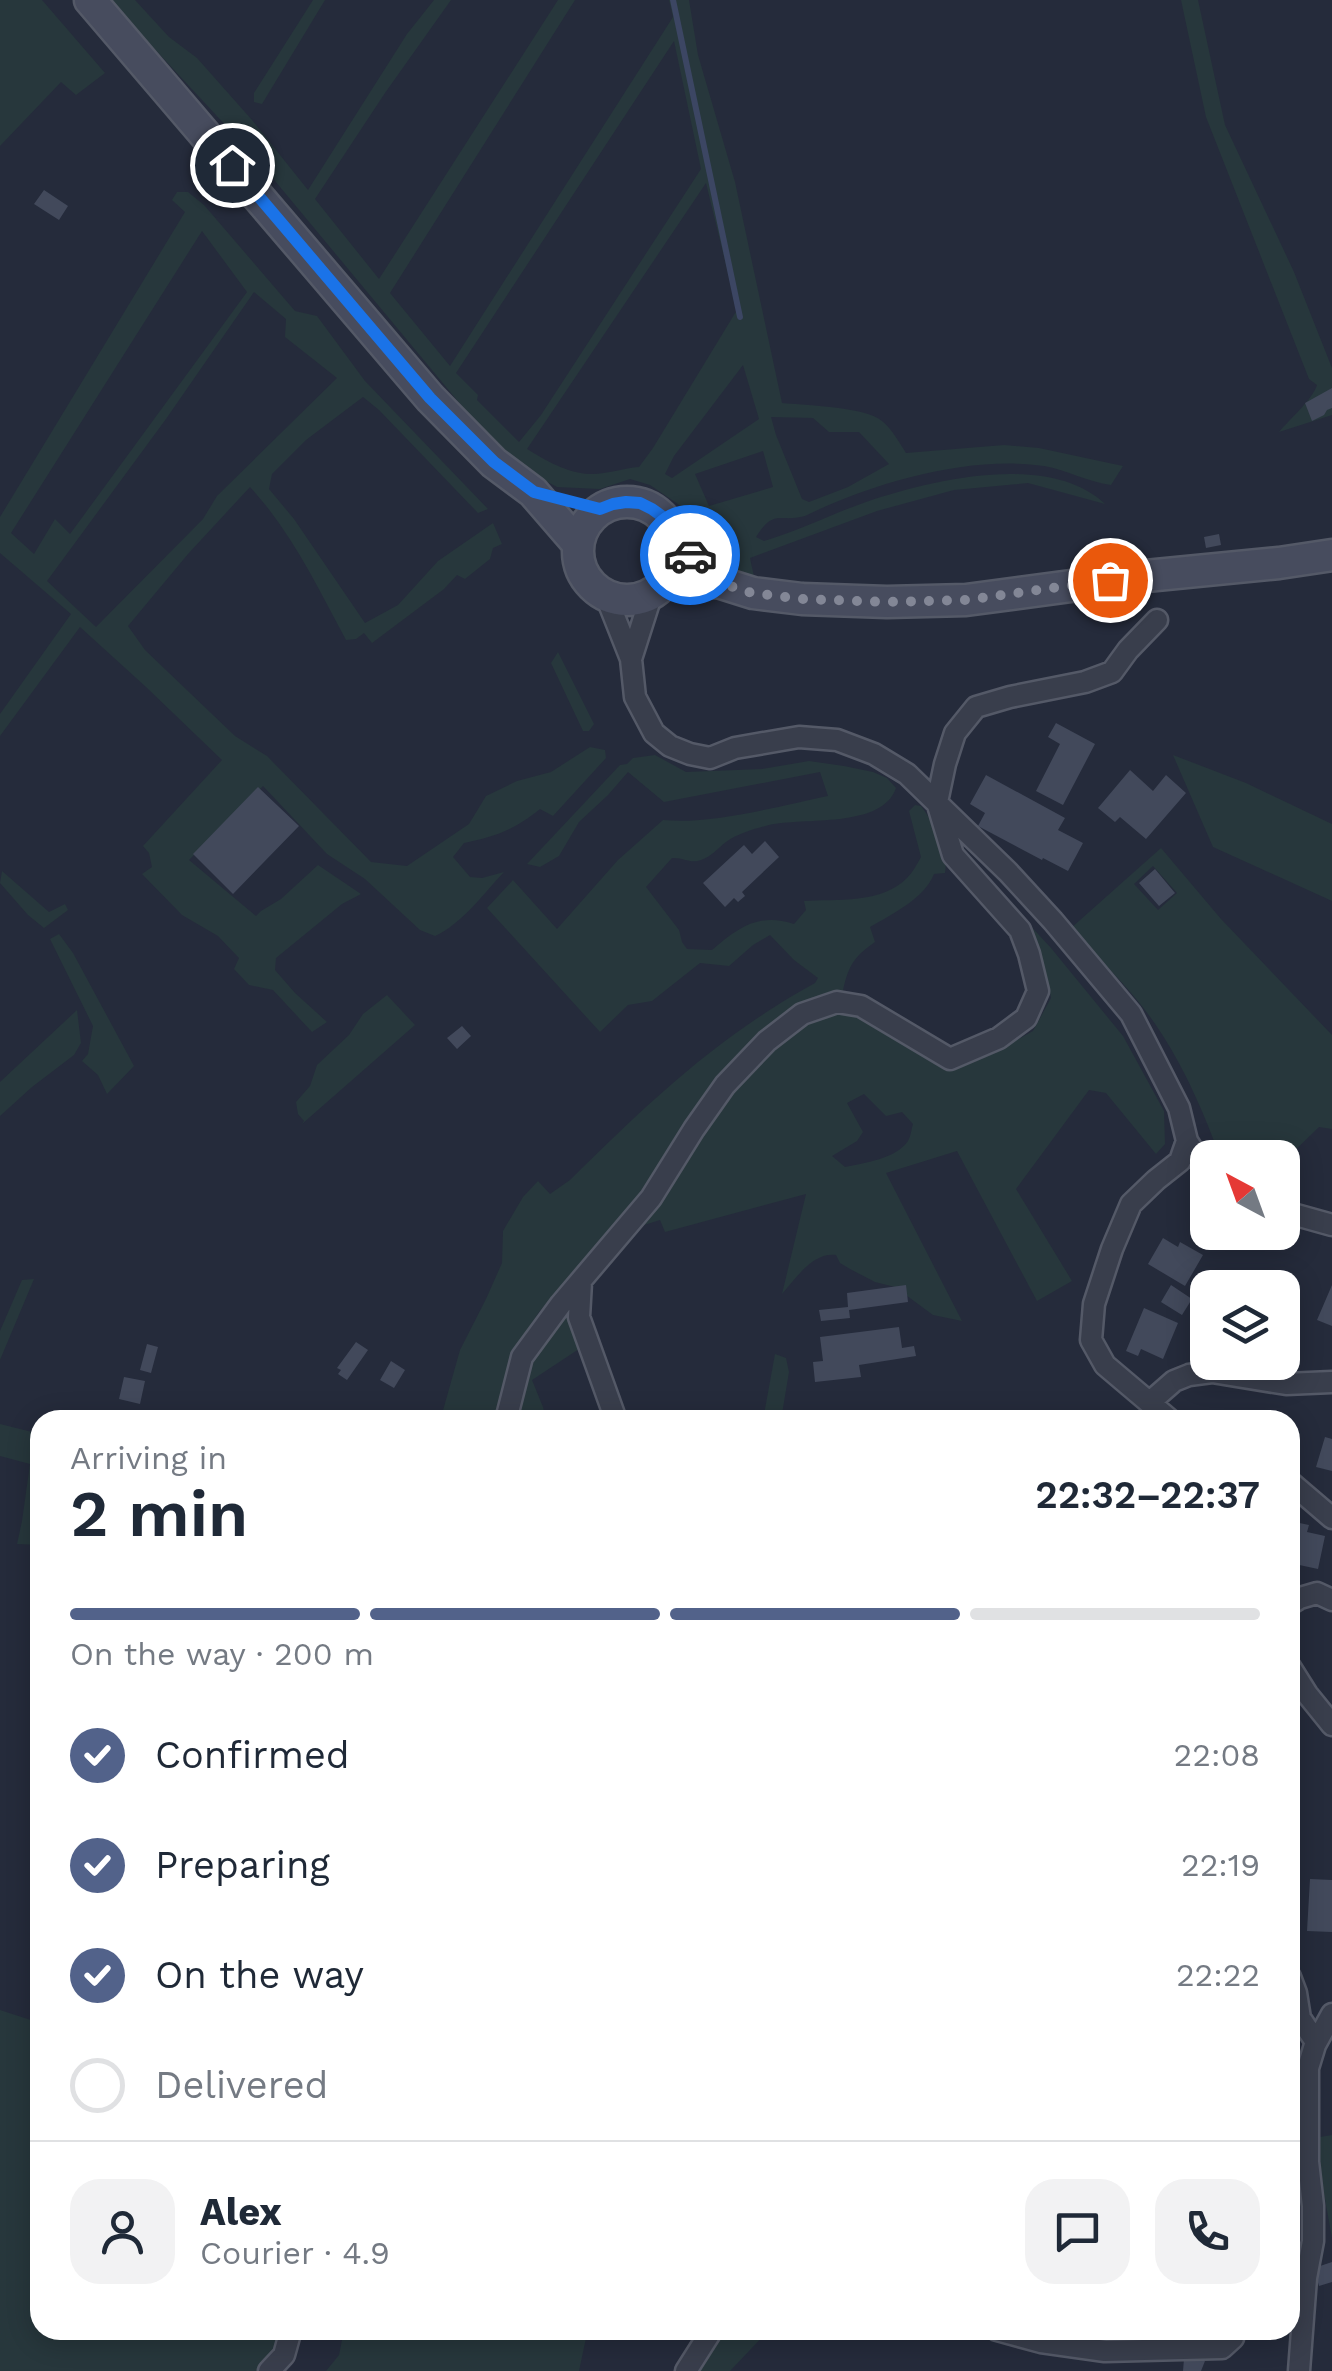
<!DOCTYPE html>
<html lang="en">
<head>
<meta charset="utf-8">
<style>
	body { margin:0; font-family:"Work Sans",sans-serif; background:#f2f2f3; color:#1f2937; height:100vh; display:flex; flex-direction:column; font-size:38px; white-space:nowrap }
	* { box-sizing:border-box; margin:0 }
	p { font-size:32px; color:#747a83 }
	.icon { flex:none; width:55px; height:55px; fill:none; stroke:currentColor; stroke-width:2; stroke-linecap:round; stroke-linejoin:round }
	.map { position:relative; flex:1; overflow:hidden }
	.details { position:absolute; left:30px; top:1410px; width:1270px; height:930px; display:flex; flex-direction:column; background:#fff; border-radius:30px; box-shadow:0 5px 25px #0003 }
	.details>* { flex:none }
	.needle { width:65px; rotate:319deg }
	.tools { position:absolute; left:1190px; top:1140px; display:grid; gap:20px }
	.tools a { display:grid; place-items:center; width:110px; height:110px; border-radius:20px; background:#fff; box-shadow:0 5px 25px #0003; font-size:50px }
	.pin { position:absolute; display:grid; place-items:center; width:85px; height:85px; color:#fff; margin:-42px; border:5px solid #fff; border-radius:50%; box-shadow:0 2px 10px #0007 }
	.courier { position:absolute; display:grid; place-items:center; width:100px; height:100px; margin:-50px; border:8px solid #1a73e8; border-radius:50%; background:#fff; color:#222; box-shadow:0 2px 12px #0007 }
	.summary em { font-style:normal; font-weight:600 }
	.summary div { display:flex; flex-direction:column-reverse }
	.summary { display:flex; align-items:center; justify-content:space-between; height:170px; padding:0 40px }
	h1 { font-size:65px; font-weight:600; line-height:75px }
	.bar { display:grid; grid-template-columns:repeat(4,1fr); gap:15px 10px; align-content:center; height:120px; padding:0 40px }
	.bar i { height:12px; border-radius:8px; background:#e0e1e3 }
	.bar .active { background:#52628a }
	.bar p { grid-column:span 4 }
	.line { display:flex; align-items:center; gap:25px; padding:0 40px; border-top:2px solid #e0e1e3 }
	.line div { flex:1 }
	.round { display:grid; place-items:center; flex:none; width:105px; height:105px; border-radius:30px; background:#f2f2f3 }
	ol { padding:0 40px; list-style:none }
	li { display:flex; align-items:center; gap:30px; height:110px }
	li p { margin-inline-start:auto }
	li .icon { padding:10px; border-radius:50%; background:#52628a; color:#fff; stroke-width:4 }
	li:last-child { color:#747a83 }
	li i { width:55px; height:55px; border:5px solid #e0e1e3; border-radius:50% }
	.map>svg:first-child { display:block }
	.green { fill:#27373c; fill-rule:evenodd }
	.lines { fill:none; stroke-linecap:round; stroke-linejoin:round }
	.stream { stroke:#3c4663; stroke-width:6 }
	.building { fill:#42495b }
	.street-casing { stroke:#545967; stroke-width:25 }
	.secondary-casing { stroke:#545967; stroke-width:35 }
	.street { stroke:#393e4c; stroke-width:20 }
	.secondary { stroke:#474c5e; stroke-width:30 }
	.done { stroke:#838796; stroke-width:10; stroke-dasharray:0 18 }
	.route { stroke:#1a73e8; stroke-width:12 }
</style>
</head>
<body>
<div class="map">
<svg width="1332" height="2371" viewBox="0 0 1332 2371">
	<rect width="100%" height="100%" fill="#252b3b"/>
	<path class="green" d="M 0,0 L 42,0 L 105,73 L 76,95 L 61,82 L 0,146 Z
		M 109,0 L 135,0 L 169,37 L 197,58 L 252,120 L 308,190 L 407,34 L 434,0 L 451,0 L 385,93 L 315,199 L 379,279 L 558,0 L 575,0 L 390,293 L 450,366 L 673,17 L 669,0 L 689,0 L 698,55 L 735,182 L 782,403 C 805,405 866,407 882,421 C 892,429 899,442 906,453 L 1004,445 L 1039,448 L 1123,466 L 1111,485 C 1088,482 1067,470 1044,466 C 969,455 872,483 805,516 C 780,523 774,508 756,537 L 764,541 C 799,531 831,514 866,502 C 931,480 1049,451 1105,504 L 1028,483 L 954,490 L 877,511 L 750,558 L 755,581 L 723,563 L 678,504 L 650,485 L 630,479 L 600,489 L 557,487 L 514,464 L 471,417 L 256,158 ZM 674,41 L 701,169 L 541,415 L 519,442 L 477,400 L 478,395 L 456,373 ZM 706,183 L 737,310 L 653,448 L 639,467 C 623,468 605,475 589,474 C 567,473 545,460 527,449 ZM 743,365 L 759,419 L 672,478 L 665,474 L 674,456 ZM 771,417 L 813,418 L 829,432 L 859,432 L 889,464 L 848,487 L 809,502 L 802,499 L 776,435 ZM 763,451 L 773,487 L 709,506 L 695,474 Z
		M 313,0 L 325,0 L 262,104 L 254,102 L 254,93 Z
		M 1181,0 L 1198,0 L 1225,125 L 1294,272 L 1332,368 L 1332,415 L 1279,432 C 1289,420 1313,399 1317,385 L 1309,379 L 1206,117 Z
		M 177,192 L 188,192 L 204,205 L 295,311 L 317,316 L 365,381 L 488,509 L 478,513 L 379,410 L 363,397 L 306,440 L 272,474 L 269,489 L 294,519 L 365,623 L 398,605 L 438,561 L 493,523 L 502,544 L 493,548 L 490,559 L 465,579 L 457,575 L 444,589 L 372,643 L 364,633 L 356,639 L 346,640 C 318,588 291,531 250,487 L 188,554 L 128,626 L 145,650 L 235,736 L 267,756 L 371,862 L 407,866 L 469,824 L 486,796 L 517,781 L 551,772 L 590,747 L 605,750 L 606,758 L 553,816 L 540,809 C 514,830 497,836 464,843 L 453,857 L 470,877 L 482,878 L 504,872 C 483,894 463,923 435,936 L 420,930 L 365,879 L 327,854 L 263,786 L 189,860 L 256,916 L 261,911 L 281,899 L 318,865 L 361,894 L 342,904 L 276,958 L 275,970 L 295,993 L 327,1022 L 312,1032 L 273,990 L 249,985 L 234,969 L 239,958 L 218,936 L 182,915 L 142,874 L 152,867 L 149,853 L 143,846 L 222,760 L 146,687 L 80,627 L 0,736 L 0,714 L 71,614 L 0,553 L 0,517 L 185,212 L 172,200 ZM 202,231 L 247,292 L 70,534 L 55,519 L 34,554 L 11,533 ZM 254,292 L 286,319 L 285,337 L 337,378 L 217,496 L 203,519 L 96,627 L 47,581 L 166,419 Z
		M 558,652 L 594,724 L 589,731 L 583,731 L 551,663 Z
		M 655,755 L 686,772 L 762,769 L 809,761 L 844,766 L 873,772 L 887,778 L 896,788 C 882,829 803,817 769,825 C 754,829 739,833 726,842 C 718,848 711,857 701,860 C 690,864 683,857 672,858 L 646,887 L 679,930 L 682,942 L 687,949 L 712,950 C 738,928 759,912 794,924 L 806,910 L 804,901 C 836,899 882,904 907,878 C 913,872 917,864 921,857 L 909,811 L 915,805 L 921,806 C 934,823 949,852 945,873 L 934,874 C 924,899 892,914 870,927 L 875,942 C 852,958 848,967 842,995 L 802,1005 L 639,1202 L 539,1312 L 522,1338 L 504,1384 L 495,1420 L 454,1420 L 454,1415 L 442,1414 L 460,1350 L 486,1299 L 502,1263 L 503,1231 L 523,1197 L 538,1181 L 550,1194 L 570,1180 C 648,1103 718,1036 815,983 L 818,978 L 794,960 L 770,935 L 753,945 L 729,966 L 700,963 L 652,1001 L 628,1005 L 600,1032 L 487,908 L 513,880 L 557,929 L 618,860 L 663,820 C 710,825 780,806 828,796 L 820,772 L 664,802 L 628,772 L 608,795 L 579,822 L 559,856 L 540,867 L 527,864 L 620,765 L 627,764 L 633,758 Z
		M 1173,755 L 1246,783 L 1332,824 L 1332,901 L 1213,847 Z
		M 1161,848 L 1221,919 L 1332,1035 L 1332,1129 L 1319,1127 L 1283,1162 L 1282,1158 L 1220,1157 C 1202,1107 1178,1053 1145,1010 C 1123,981 1095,955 1070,929 ZM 1153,866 L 1177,893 L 1158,910 L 1134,884 Z
		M 2,871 L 49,912 L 65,904 L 68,910 L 44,928 L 28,915 L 0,883 Z
		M 1026,921 L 1051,948 L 1123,1036 L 1164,1111 L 1165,1144 L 1156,1154 L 1106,1093 L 1089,1090 L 1016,1189 L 1072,1281 L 1037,1301 L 957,1151 L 886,1173 L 962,1321 L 933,1315 L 895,1287 L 875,1282 L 850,1269 L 840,1263 L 836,1255 C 813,1252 796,1278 782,1294 L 806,1194 L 665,1232 L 660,1220 L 641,1226 L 656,1207 L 725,1094 L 770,1047 L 808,1019 L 844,1013 L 869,1021 L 950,1059 L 990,1055 L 1033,1031 L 1051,998 L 1046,973 L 1024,925 ZM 864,1094 L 886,1116 L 902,1112 L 913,1124 C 911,1130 911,1136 908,1141 C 896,1159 864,1163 845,1167 L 832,1156 L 857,1141 L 863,1132 L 847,1103 Z
		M 59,934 L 73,953 L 134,1066 L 107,1094 L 98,1075 L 82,1061 L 88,1054 L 93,1026 L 50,939 Z
		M 387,995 L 415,1025 L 302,1124 L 304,1121 L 298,1114 L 296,1102 L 310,1086 L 317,1065 L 349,1035 L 363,1014 Z
		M 77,1010 L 81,1043 L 74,1055 L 32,1087 L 0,1116 L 0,1082 Z
		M 34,1279 L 0,1360 L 0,1331 L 22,1280 Z
		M 565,1307 L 571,1311 L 582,1347 L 532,1380 L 543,1407 L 546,1420 L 513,1420 L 523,1382 L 536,1347 Z
		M 775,1354 L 786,1358 L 789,1372 L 781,1420 L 763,1420 Z
		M 0,1424 L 40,1434 L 40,1545 L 17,1544 L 22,1521 L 30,1464 L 0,1456 Z
		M 0,2010 L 40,2023 L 40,2330 L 279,2330 L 277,2345 L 260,2371 L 0,2371 Z
		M 1332,2135 L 1332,2238 L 1314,2138 Z
		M 344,2330 L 590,2330 L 586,2338 L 579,2371 L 326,2371 L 339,2355 Z
		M 718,2330 L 769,2330 L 730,2371 L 693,2371 Z"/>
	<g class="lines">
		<path class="stream" d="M 673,0 L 740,317"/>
	</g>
	<path class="building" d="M 44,190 L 68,206 L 59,220 L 34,204 Z
		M 1332,388 L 1332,408 L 1327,410 L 1324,415 L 1312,421 L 1305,403 Z
		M 1219,534 L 1221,545 L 1206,548 L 1204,537 Z
		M 1056,723 L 1095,744 L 1063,805 L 1036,791 L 1060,744 L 1048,737 Z
		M 1130,770 L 1153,791 L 1166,775 L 1186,793 L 1146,839 L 1120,817 L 1115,822 L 1098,808 Z
		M 986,775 L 1065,818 L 1058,830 L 1083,843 L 1068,871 L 1043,858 L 1042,860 L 978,826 L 985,813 L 970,804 Z
		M 258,787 L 299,826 L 233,894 L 193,854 Z
		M 765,841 L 779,857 L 742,892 L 745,896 L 738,902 L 734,898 L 725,907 L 703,883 L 744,845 L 752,854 Z
		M 1155,869 L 1175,893 L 1159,906 L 1139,883 Z
		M 462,1026 L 471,1036 L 457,1049 L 447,1038 Z
		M 1163,1238 L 1178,1247 L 1180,1242 L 1203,1255 L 1185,1286 L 1148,1264 Z
		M 906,1285 L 908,1302 L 849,1310 L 850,1318 L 821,1321 L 819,1310 L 848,1307 L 847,1293 Z
		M 1171,1285 L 1192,1299 L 1182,1315 L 1161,1302 Z
		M 1332,1285 L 1332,1326 L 1317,1320 Z
		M 1144,1308 L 1178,1323 L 1163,1359 L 1141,1349 L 1138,1356 L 1126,1351 Z
		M 899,1327 L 902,1348 L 914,1346 L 916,1356 L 859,1365 L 861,1377 L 815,1382 L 813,1362 L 823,1361 L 820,1337 Z
		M 356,1342 L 368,1350 L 347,1380 L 338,1374 L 341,1370 L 337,1368 Z
		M 147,1344 L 158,1347 L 151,1373 L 140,1370 Z
		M 391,1361 L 405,1370 L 394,1388 L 380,1380 Z
		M 124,1377 L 145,1381 L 140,1404 L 119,1399 Z
		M 1325,1437 L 1332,1439 L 1332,1471 L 1316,1467 Z
		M 1290,1521 L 1309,1525 L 1307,1532 L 1325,1536 L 1318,1569 L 1290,1563 Z
		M 1310,1879 L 1332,1880 L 1332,1932 L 1307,1931 Z
		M 1332,2262 L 1332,2282 L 1319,2286 L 1314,2268 Z
		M 1137,2330 L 1165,2330 L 1165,2341 L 1137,2341 Z
		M 1184,2359 L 1205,2361 L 1201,2371 L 1183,2371 Z"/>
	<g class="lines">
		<defs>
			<path id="street" d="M 606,596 L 631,659 L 635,697 L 654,733 L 670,746 L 690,754 L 710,758 L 735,748 L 799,737 L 837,740 L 874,754 L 907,774 L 1008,872 L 1053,921 L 1131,1014 L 1179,1108 L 1187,1141 L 1180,1161 L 1156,1180 L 1131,1204 L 1112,1249 L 1094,1304 L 1091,1340 L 1105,1365 L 1170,1420
				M 631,659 L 652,593
				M 1187,1141 L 1208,1174
				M 1282,1211 L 1332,1225
				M 581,1282 L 579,1317 L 616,1420
				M 1150,1402 L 1174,1381 L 1189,1375 L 1212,1372 L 1286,1384 L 1332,1382
				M 506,1420 L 522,1357 L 561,1304 L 651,1198 L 694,1129 L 725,1085 L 767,1041 L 802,1014 L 837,1002 L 861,1006 L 950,1059 L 999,1038 L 1026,1018 L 1038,991 L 1029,954 L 1020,930 L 953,855 L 937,802 L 945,764 L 955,733 L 976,707 L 1010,697 L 1085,682 L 1112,672 L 1128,650 L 1157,620
				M 1290,1482 L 1332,1518
				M 1290,1604 L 1300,1598 L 1317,1593 L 1332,1600
				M 1290,1667 L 1307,1694 L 1332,1725
				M 1290,1977 L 1296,1993 L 1300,2018 L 1316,2042
				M 997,2330 L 1041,2342 L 1105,2351 L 1222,2348 L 1233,2338 L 1233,2330
				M 269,2371 L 284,2355 L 291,2330
				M 686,2371 L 712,2330
				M 1299,2371 L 1306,2278 L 1313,2241 L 1313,2206 L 1308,2162 L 1308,2068 L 1315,2045 L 1332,2014"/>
			<path id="secondary" d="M 90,0 L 430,398 L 494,463 L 533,492 L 578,544
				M578 551a49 49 0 1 1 98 0a49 49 0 1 1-98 0Z
				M 663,583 L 718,582 L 753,593 L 802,599 L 887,602 L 966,600 L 1146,576 L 1279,563 L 1332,555"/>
		</defs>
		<use href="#street" class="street-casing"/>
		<use href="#secondary" class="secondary-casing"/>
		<use href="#street" class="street"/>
		<use href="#secondary" class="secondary"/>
	</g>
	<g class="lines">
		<path class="done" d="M 690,555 L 718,582 L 752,593 L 802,599 L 886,602 L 966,600 L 1110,580"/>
		<path class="route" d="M 232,165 L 430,398 L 494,462 L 534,492 L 600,509 L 613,504 L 626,502 L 640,503 L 652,509 L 663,517 L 671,529 L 675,542 L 690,555"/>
	</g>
</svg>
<div class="tools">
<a><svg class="needle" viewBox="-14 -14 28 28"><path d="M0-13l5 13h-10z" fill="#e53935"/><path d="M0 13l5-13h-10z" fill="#747a83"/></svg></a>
<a><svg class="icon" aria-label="layers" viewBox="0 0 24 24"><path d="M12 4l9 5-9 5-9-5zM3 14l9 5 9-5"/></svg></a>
</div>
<div class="pin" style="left:1110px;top:580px;background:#ea580c"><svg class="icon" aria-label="bag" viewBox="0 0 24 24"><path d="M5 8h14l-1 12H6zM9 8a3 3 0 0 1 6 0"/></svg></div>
<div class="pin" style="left:232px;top:165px;background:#1f2937"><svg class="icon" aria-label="home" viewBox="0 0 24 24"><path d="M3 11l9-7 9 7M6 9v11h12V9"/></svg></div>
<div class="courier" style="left:690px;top:555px"><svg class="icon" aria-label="car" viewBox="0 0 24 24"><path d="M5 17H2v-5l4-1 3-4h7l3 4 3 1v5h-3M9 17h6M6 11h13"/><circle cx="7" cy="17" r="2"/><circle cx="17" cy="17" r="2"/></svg></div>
<section class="details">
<div class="summary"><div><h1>2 min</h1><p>Arriving in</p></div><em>22:32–22:37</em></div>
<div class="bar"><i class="active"></i><i class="active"></i><i class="active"></i><i></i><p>On the way · 200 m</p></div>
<ol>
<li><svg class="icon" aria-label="check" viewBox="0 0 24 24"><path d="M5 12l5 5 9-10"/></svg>Confirmed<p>22:08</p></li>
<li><svg class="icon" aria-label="check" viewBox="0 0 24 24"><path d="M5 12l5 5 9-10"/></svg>Preparing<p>22:19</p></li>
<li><svg class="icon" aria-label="check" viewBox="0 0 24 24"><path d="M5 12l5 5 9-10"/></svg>On the way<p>22:22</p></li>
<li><i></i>Delivered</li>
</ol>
<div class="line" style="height:180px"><a class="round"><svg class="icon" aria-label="person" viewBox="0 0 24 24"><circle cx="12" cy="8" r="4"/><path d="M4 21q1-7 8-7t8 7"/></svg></a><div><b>Alex</b><p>Courier · 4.9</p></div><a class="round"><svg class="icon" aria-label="chat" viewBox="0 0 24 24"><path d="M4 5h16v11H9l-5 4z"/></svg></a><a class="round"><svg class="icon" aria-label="phone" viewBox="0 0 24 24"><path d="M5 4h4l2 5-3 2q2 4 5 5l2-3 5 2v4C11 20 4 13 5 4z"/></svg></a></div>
</section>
</div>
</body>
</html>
